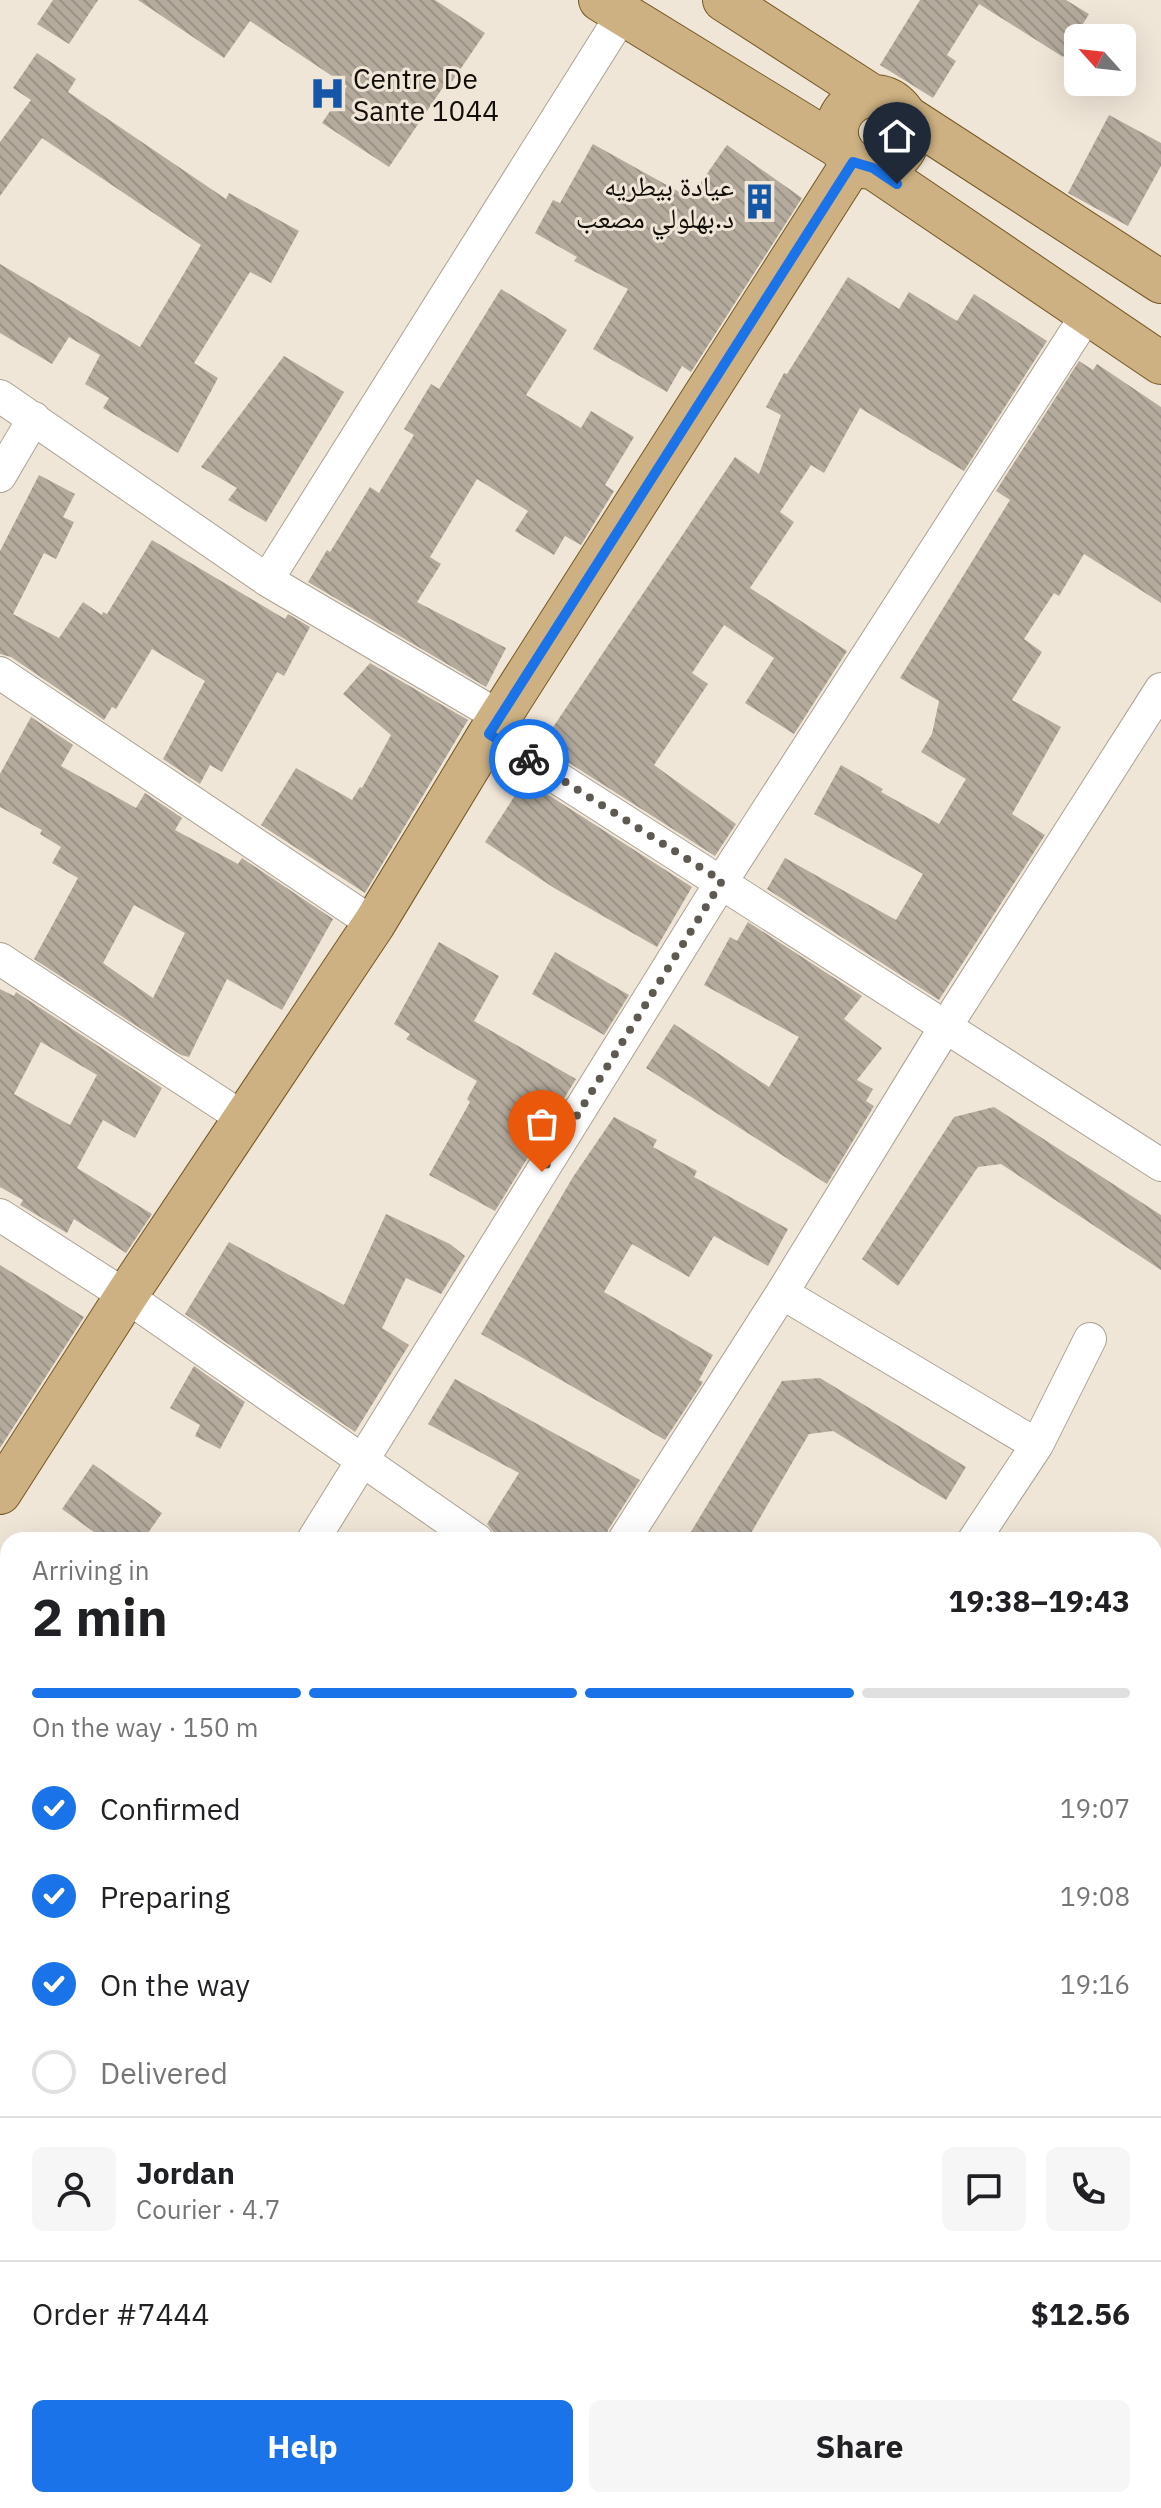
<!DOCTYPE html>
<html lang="en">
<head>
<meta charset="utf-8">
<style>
	body { margin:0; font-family:"IBM Plex Sans","Noto Naskh Arabic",sans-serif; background:#f6f6f6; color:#202124; height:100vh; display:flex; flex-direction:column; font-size:30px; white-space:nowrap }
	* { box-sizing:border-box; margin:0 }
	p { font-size:26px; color:#757577 }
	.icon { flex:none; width:44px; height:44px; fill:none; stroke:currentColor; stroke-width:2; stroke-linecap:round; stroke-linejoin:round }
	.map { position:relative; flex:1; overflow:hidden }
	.details { position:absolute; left:0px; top:1532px; width:1162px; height:976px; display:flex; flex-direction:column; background:#fff; border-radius:24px 24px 0 0; box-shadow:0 8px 32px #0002 }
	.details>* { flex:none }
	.needle { width:52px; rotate:297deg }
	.tools { position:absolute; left:1064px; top:24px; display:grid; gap:16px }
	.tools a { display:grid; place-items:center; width:72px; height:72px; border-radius:12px; background:#fff; box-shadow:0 8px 32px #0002; font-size:40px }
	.pin { position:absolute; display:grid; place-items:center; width:68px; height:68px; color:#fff; margin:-82px -34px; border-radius:50% 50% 50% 0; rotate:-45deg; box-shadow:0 0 8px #0007 }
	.pin .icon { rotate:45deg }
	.courier { position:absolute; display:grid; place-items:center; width:80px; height:80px; margin:-40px; border:6px solid #1a73e8; border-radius:50%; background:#fff; color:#222; box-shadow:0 2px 10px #0007 }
	.summary em { font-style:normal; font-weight:700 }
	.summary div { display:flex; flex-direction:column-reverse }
	.summary { display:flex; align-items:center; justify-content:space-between; height:136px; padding:0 32px }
	h1 { font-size:52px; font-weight:700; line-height:60px }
	.bar { display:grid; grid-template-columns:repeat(4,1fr); gap:12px 8px; align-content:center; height:96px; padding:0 32px }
	.bar i { height:10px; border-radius:6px; background:#e0e0e0 }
	.bar .selected { background:#1a73e8 }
	.bar p { grid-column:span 4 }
	.line { display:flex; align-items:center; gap:20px; padding:0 32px; border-top:2px solid #e0e0e0 }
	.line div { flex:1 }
	.round { display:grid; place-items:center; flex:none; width:84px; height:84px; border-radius:12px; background:#f6f6f6 }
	ol { padding:0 32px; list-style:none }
	li { display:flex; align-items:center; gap:24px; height:88px }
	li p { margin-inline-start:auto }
	li .icon { padding:8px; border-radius:50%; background:#1a73e8; color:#fff; stroke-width:4 }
	li:last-child { color:#757577 }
	li i { width:44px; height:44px; border:4px solid #e0e0e0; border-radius:50% }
	.action { display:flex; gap:16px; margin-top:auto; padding:16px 32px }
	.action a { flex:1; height:92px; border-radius:12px; background:#1a73e8; color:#fff; font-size:32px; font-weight:700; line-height:92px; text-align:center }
	.action a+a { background:#f6f6f6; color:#202124 }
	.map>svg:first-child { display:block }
	.building { fill:url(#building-back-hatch); fill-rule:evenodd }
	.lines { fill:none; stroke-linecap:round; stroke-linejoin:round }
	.minor-casing { stroke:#aba294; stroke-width:34 }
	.major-casing { stroke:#755622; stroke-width:44 }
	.minor { stroke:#fff; stroke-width:32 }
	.major { stroke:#cdb182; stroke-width:42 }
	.done { stroke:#5f5a51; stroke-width:8; stroke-dasharray:0 14.4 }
	.route { stroke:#1a73e8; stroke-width:10 }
	.labels { text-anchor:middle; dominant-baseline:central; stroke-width:6; stroke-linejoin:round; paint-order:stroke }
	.poi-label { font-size:28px; fill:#110e09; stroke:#f0e6d8; text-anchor:start }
</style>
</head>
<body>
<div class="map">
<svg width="1161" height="2508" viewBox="0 0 1161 2508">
	<defs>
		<pattern id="building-back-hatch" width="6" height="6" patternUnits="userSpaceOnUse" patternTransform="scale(2)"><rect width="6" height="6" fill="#b4ab9d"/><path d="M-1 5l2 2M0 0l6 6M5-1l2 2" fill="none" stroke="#9a9286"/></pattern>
	</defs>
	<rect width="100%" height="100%" fill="#f0e6d8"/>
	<path class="building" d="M 53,0 L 98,0 L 69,44 L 37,24 Z
		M 138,0 L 435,0 L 485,33 L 451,83 L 448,80 L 389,167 L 322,123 L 347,86 L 250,21 L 224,58 Z
		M 920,0 L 1066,0 L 1089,14 L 1063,57 L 979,4 L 947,55 L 956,61 L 933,98 L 880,65 Z
		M 37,53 L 76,79 L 68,92 L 226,199 L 229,193 L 299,231 L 271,283 L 250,272 L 194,363 L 218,378 L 178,453 L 103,408 L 109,398 L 85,384 L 100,355 L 69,337 L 52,364 L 0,333 L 0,264 L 140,347 L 201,245 L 42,138 L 0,196 L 0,142 L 31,100 L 13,88 Z
		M 1109,115 L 1161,143 L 1161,166 L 1128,226 L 1068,193 Z
		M 593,144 L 690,198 L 727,145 L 802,198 L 691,372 L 682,366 L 667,392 L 593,349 L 628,289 L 574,261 L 577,257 L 535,233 L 553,200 L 560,203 Z
		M 848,277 L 899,309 L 909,292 L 957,321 L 974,294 L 1047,341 L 964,471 L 860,408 L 824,473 L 811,465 L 780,512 L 794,522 L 750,588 L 847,651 L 794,734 L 745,703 L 774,658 L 724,625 L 692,673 L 708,684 L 654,765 L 736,824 L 715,856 L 541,745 L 735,457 L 759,474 L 781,415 L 766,407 L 784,373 L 787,374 Z
		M 501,289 L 567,330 L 526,395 L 581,428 L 591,411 L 634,437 L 605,485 L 614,491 L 581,545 L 565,536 L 554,555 L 515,531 L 528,511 L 477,479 L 430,557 L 441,564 L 417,602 L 506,648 L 486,687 L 308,582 L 327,550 L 330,552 L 370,487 L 379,493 L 414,435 L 404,429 L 431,384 L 439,389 Z
		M 284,356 L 344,392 L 266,522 L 228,500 L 237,488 L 201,467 Z
		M 1079,361 L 1093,370 L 1097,364 L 1161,407 L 1161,603 L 1084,554 L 1059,596 L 1054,593 L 1024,639 L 1042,652 L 1012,700 L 1061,727 L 1012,814 L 1045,835 L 939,1000 L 767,889 L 785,858 L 896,920 L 923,874 L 814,814 L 841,765 L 883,789 L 881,792 L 939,824 L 966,779 L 921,752 L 932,734 L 939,701 L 900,678 L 1010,500 L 996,491 Z
		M 39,475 L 75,494 L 63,517 L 74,522 L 56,559 L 44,553 L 13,614 L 59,638 L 83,602 L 102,615 L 103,612 L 107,614 L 152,540 L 285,619 L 288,614 L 310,627 L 284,676 L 277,672 L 222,772 L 210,765 L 200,784 L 163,759 L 205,681 L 152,649 L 116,709 L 112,707 L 104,720 L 11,657 L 0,654 L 0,551 Z
		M 370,663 L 468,720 L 365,893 L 261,825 L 296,768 L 352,800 L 360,787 L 362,788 L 391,735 L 343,694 Z
		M 31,717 L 73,745 L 61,766 L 136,808 L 145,793 L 182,818 L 175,830 L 238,864 L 242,858 L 333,919 L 282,1010 L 227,979 L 189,1057 L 181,1055 L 34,959 L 78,878 L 52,863 L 61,847 L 40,834 L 42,830 L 0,807 L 0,774 ZM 134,905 L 185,933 L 153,998 L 103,963 Z
		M 525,780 L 692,887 L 657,947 L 554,888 L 485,842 Z
		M 748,922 L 862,996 L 844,1019 L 882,1048 L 857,1080 L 873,1089 L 866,1101 L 874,1106 L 827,1184 L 646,1068 L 674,1024 L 769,1087 L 799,1037 L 704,985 L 730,937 L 737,941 Z
		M 439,942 L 499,976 L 474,1021 L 576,1079 L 495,1211 L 429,1175 L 470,1102 L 467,1099 L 477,1081 L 406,1039 L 410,1034 L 394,1024 Z
		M 555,952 L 629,995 L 604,1035 L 532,994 Z
		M 0,989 L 14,996 L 16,992 L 162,1088 L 135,1138 L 103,1120 L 77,1168 L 152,1214 L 126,1253 L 74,1219 L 67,1233 L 20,1205 L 23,1200 L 0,1187 ZM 41,1042 L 97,1075 L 70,1125 L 14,1094 Z
		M 994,1107 L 1161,1215 L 1161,1270 L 1001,1164 L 978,1167 L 898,1286 L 862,1259 L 954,1117 Z
		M 614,1117 L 657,1140 L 653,1147 L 697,1171 L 694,1177 L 788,1229 L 768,1266 L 714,1236 L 689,1277 L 632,1244 L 604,1292 L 713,1355 L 699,1380 L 703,1382 L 665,1440 L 481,1334 L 573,1177 Z
		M 386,1214 L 450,1244 L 465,1256 L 441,1294 L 406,1278 L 382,1328 L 409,1345 L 355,1432 L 185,1314 L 229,1242 L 344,1305 Z
		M 0,1265 L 84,1317 L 0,1448 Z
		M 194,1366 L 245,1402 L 220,1449 L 195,1436 L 200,1425 L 170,1408 Z
		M 820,1378 L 966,1467 L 946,1500 L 833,1431 L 809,1434 L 747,1540 L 686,1540 L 782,1381 Z
		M 455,1379 L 640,1480 L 608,1530 L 605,1540 L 504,1540 L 495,1534 L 487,1524 L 519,1473 L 428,1424 Z
		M 93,1464 L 162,1513 L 143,1540 L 105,1540 L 62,1509 Z"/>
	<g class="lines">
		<defs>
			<path id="minor" d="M 0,396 L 267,580 L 622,15
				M 0,476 L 34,418
				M 267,580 L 500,717
				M 0,673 L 374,924
				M 489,734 L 1161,1165
				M 0,959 L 243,1118
				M 0,1215 L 126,1296 L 477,1540
				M 782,1293 L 1037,1445 L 974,1540
				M 1037,1445 L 1090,1339
				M 313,1540 L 722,881 L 1088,313
				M 624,1540 L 782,1293 L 946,1026 L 1161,689
				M 1154,1856 L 1161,1841
				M 1154,2011 L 1161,2014
				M 0,2022 L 8,2009
				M 1154,2142 L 1161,2131
				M 0,2144 L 8,2149
				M 0,2435 L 8,2440
				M 102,2500 L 115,2508
				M 577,2500 L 589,2508
				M 878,2508 L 881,2500
				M 925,2508 L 930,2500"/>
			<path id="major" d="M 600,0 L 841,148
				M 724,0 L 874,97
				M837 132a36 36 0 1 1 72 0a36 36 0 1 1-72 0Z
				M 904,115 L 1161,282
				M 873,168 L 1161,363
				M 0,1493 L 126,1296 L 374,924 L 489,734 L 853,162"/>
		</defs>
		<use href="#minor" class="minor-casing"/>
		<use href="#major" class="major-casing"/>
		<use href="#minor" class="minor"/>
		<use href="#major" class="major"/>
	</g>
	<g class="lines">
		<path class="done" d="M 529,759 L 722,881 L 542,1172"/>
		<path class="route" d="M 529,759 L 489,734 L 853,162 L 873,168 L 897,184"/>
	</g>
	<defs>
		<symbol id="hospital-bare" viewBox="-9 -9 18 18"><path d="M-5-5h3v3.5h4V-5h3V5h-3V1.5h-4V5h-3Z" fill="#1556a6" stroke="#f0e6d8" stroke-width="2.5" paint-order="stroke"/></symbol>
		<symbol id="building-bare" viewBox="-9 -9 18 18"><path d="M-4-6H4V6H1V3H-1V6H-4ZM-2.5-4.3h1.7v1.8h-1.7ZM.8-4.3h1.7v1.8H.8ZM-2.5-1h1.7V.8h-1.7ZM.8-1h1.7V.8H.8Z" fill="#1556a6" stroke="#f0e6d8" stroke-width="2.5" paint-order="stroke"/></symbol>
	</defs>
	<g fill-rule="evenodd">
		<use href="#hospital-bare" x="302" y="68" width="51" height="51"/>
		<use href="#building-bare" x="734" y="176" width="51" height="51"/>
	</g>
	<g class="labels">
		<g class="poi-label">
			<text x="353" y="78">Centre De<tspan x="353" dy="32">Sante 1044</tspan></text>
			<text x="734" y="185" text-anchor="end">عيادة بيطريه<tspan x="734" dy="32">د.بهلولي مصعب</tspan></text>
		</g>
	</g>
</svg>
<div class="tools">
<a><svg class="needle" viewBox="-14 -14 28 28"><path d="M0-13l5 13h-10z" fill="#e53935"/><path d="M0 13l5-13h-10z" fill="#757577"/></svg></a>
</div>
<div class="pin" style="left:542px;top:1172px;background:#ea580c"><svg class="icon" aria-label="bag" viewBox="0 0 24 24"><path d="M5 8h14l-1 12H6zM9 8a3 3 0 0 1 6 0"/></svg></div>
<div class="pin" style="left:897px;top:184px;background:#1f2937"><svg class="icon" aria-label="home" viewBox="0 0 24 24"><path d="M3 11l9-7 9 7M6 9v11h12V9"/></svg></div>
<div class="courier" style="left:529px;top:759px"><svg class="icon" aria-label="bike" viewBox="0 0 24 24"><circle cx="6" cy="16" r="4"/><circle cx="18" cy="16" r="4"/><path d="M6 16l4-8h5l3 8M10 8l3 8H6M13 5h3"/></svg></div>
<section class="details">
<div class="summary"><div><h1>2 min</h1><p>Arriving in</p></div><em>19:38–19:43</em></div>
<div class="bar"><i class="selected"></i><i class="selected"></i><i class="selected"></i><i></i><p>On the way · 150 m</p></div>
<ol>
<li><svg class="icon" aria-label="check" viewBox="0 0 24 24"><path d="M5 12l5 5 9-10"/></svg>Confirmed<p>19:07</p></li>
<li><svg class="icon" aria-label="check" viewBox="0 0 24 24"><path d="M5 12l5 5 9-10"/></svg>Preparing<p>19:08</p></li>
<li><svg class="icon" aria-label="check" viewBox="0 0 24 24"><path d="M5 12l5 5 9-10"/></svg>On the way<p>19:16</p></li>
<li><i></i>Delivered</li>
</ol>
<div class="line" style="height:144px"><a class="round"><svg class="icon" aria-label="person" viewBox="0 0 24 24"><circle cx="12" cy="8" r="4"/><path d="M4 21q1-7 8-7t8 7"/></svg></a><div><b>Jordan</b><p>Courier · 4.7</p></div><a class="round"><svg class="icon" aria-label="chat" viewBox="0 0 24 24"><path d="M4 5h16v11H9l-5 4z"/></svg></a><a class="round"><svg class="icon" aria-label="phone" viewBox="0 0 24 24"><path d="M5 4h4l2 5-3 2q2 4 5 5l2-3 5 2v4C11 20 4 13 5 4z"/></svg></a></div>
<div class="line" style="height:104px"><div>Order #7444</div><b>$12.56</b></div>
<div class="action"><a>Help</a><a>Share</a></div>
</section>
</div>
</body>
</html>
